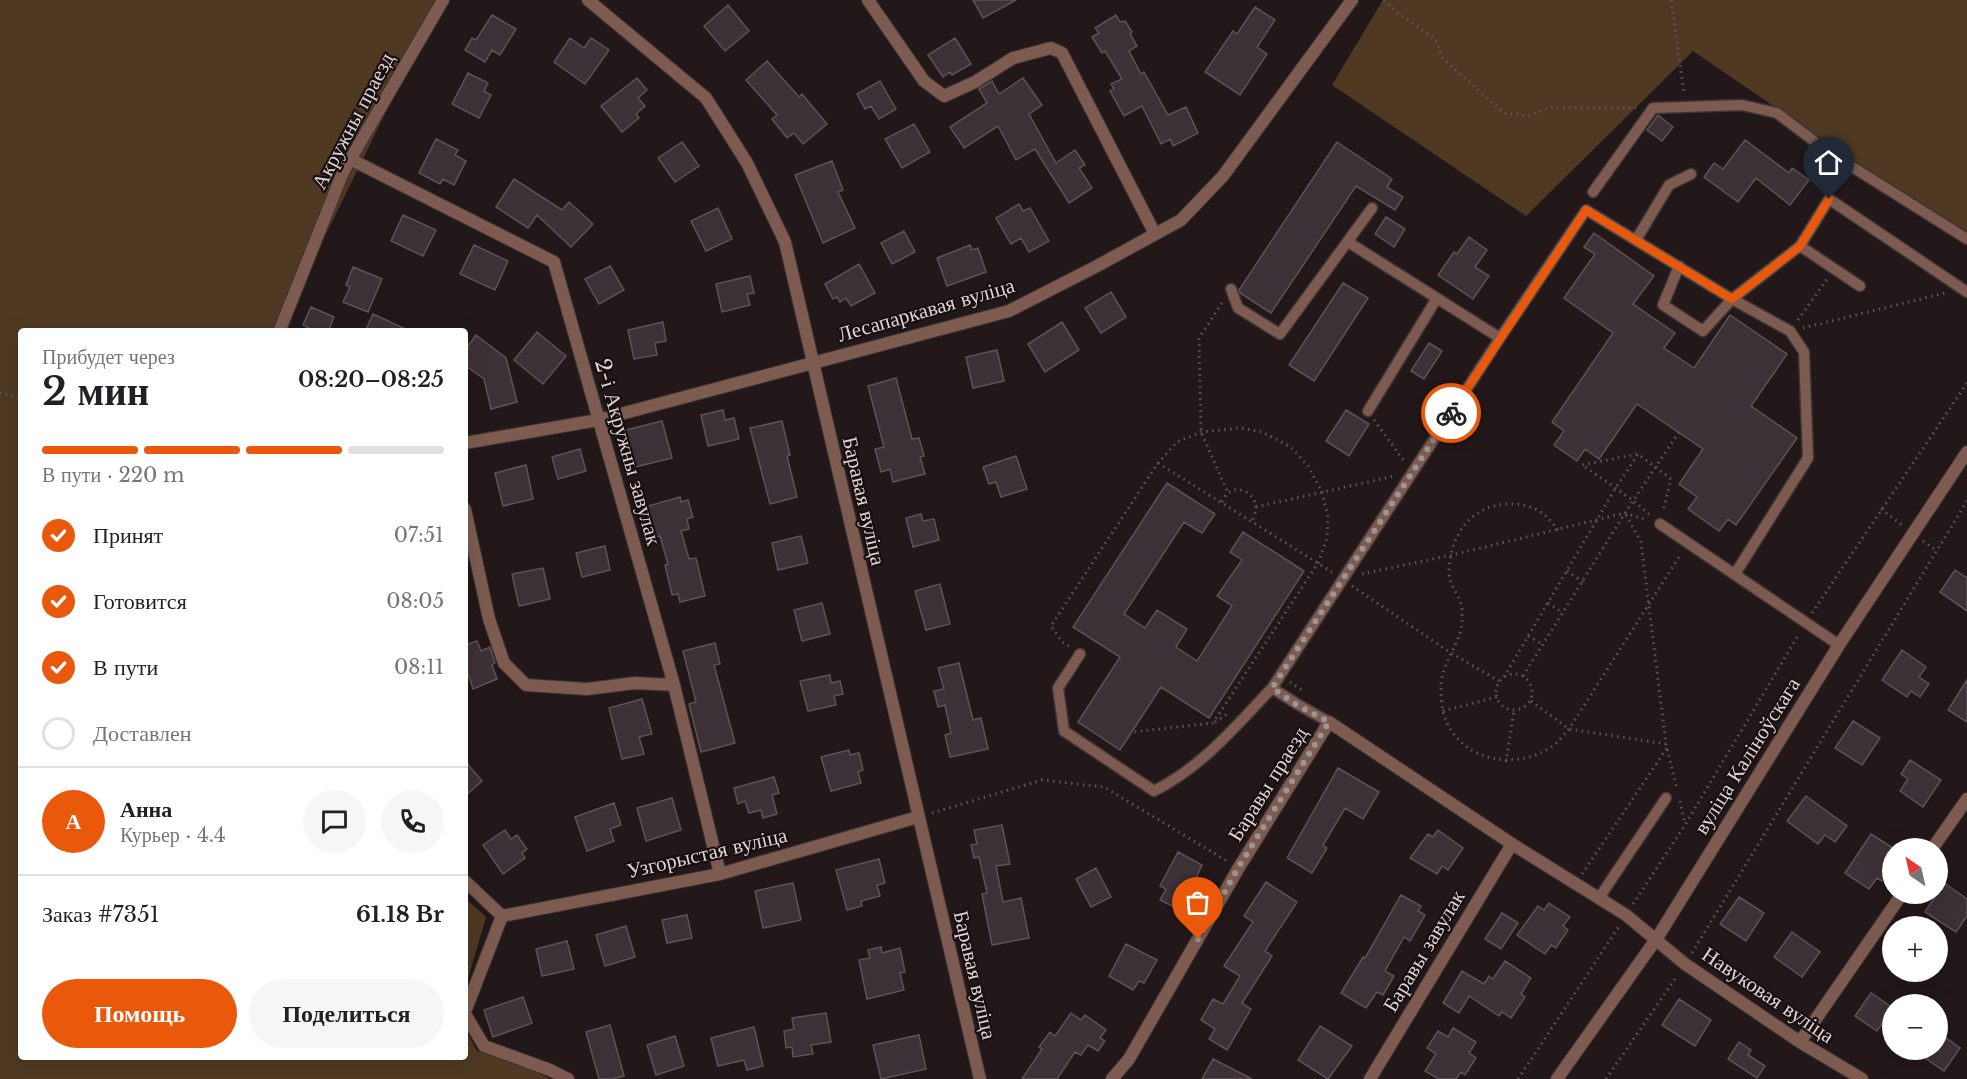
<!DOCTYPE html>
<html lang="ru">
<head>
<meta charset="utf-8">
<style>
	body { margin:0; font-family:"Libre Baskerville",serif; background:#f6f6f6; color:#202124; height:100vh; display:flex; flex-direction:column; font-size:22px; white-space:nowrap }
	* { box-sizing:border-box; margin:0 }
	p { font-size:20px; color:#757577 }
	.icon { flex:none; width:33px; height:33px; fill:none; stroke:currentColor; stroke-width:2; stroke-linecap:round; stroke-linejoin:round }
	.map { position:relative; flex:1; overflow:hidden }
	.drawer { position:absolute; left:18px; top:328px; width:450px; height:732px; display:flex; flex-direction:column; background:#fff; border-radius:6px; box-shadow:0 6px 24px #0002 }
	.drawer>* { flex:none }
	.needle { width:39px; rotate:326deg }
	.fabs { position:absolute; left:1882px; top:838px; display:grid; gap:12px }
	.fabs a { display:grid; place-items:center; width:66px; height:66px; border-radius:50%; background:#fff; box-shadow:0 6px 24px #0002; font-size:30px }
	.pin { position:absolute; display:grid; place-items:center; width:51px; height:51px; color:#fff; margin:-62px -26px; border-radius:50% 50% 50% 0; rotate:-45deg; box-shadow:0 0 6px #0007 }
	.pin .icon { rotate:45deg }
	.courier { position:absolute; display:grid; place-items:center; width:60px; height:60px; margin:-30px; border:4px solid #ea580c; border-radius:50%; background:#fff; color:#222; box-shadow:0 2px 8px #0007 }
	.summary em { font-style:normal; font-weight:600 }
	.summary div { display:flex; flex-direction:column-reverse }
	.summary { display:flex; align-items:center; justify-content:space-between; height:102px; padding:0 24px }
	h1 { font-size:39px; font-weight:600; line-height:45px }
	.bar { display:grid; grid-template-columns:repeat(4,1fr); gap:9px 6px; align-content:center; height:72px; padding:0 24px }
	.bar i { height:8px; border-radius:4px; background:#e0e0e0 }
	.bar .on { background:#ea580c }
	.bar p { grid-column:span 4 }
	.line { display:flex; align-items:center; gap:15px; padding:0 24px; border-top:2px solid #e0e0e0 }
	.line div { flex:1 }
	.round { display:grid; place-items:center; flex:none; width:63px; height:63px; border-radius:32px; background:#f6f6f6 }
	ol { padding:0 24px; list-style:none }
	li { display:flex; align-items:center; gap:18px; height:66px }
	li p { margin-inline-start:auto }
	li .icon { padding:6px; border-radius:50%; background:#ea580c; color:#fff; stroke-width:4 }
	li:last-child { color:#757577 }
	li i { width:33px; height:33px; border:3px solid #e0e0e0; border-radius:50% }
	.primary-button { display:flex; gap:12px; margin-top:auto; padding:12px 24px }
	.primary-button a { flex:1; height:69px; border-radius:36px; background:#ea580c; color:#fff; font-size:24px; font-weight:600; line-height:69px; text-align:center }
	.primary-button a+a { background:#f6f6f6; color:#202124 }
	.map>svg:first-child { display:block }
	.forest { fill:#4f3922 }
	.building { fill:#3c3137; stroke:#5e5258; stroke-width:1.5 }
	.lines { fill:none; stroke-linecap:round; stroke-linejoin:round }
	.service-casing { stroke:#3d3333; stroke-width:13 }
	.minor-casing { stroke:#3d3333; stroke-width:14 }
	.tertiary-casing { stroke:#3d3333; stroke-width:14 }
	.path { stroke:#605657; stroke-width:3; stroke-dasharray:1.5 4.5; stroke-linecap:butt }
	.service { stroke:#7d5b50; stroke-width:10 }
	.minor { stroke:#7d5b50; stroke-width:12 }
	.tertiary { stroke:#7d5b50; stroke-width:12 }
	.done { stroke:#9d9494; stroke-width:6; stroke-dasharray:0 10.8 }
	.route { stroke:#ea580c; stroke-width:8 }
	.labels { text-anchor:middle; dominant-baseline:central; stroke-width:4.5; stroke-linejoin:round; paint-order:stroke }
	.street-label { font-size:21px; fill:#ded6d6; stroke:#190f10 }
</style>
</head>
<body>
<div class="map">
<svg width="1967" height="1079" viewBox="0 0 1967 1079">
	<rect width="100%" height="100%" fill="#231819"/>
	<path class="forest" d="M 0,0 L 441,0 L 324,238 L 287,331 L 21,332 L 21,1058 L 465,1058 L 465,1029 L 477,1051 L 527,1067 L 550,1079 L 0,1079 Z
		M 1383,0 L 1967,0 L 1967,238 L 1693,51 L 1526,216 L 1332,85 Z
		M 465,898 L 486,917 L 465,989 Z"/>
	<path class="building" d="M 973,0 L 1016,0 L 983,18 Z
		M 728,5 L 749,31 L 725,51 L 704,26 Z
		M 1255,7 L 1275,20 L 1257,47 L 1267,54 L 1240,95 L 1205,72 L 1233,31 L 1237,34 Z
		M 492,15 L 516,29 L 500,55 L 492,50 L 485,62 L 465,50 L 472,38 L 476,40 Z
		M 1116,15 L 1120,22 L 1125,21 L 1132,32 L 1130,34 L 1137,46 L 1129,51 L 1141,74 L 1144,72 L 1168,115 L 1186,107 L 1198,133 L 1173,146 L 1170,139 L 1161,144 L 1142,106 L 1124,116 L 1110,91 L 1114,89 L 1111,84 L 1122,79 L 1105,51 L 1102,53 L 1092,37 L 1099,33 L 1095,28 Z
		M 570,38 L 584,48 L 591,38 L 609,50 L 585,84 L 554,62 Z
		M 955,38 L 971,64 L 952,75 L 950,72 L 943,77 L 928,55 Z
		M 767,61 L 799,97 L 802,94 L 827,124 L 803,144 L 794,133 L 787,138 L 772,119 L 777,115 L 746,80 Z
		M 468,73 L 488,83 L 484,91 L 491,95 L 479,118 L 452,104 Z
		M 637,78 L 647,90 L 638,98 L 645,106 L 636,114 L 639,118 L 622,132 L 601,106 Z
		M 1023,78 L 1042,105 L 1029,114 L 1056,163 L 1075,150 L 1085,165 L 1079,168 L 1092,188 L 1069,203 L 1035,149 L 1016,160 L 998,126 L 964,148 L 950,127 L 987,103 L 979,89 L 992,81 L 999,94 Z
		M 880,81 L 896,109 L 879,119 L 871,106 L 865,109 L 857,94 Z
		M 1658,115 L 1673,127 L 1662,141 L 1647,130 Z
		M 914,124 L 930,152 L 902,168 L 885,139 Z
		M 436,139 L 458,150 L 455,155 L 466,161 L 454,185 L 443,179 L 440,184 L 419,173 Z
		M 1745,140 L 1789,173 L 1792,168 L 1809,180 L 1790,205 L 1756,178 L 1738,202 L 1704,177 L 1714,163 L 1723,169 Z
		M 682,142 L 699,166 L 675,182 L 658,158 Z
		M 1337,142 L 1392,179 L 1387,187 L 1403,197 L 1395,210 L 1356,186 L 1271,313 L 1240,293 L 1239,290 Z
		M 832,161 L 843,190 L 838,192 L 855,228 L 823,243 L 795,175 Z
		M 514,179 L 562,210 L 569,202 L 593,224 L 571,247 L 537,215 L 528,228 L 496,207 Z
		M 1019,204 L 1023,211 L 1030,208 L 1049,241 L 1029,252 L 1021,238 L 1011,244 L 996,218 Z
		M 718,208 L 732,239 L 706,251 L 691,221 Z
		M 403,215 L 436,230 L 423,256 L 391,241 Z
		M 1386,217 L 1405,229 L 1394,247 L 1375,234 Z
		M 904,231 L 915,252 L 892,264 L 881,243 Z
		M 1594,233 L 1654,276 L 1633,304 L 1675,333 L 1664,348 L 1694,368 L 1730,315 L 1787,354 L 1751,406 L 1797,438 L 1736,525 L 1728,519 L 1719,531 L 1688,509 L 1697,497 L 1679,484 L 1703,449 L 1637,404 L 1599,459 L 1585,449 L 1577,461 L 1554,445 L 1564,431 L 1552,422 L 1613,333 L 1564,298 L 1595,254 L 1584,247 Z
		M 1469,237 L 1487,250 L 1475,267 L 1489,276 L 1473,299 L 1438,275 L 1454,252 L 1457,254 Z
		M 474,245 L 508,261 L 495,290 L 460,274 Z
		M 970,245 L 972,250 L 978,248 L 986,272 L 947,286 L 937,258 Z
		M 859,264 L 875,293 L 851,306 L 846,298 L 840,302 L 837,297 L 833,299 L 825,284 Z
		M 610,266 L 624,290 L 599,304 L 585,279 Z
		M 353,267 L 382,279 L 368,312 L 343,302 L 350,287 L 346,285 Z
		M 750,276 L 754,293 L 747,294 L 750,305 L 722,312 L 716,284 Z
		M 1343,283 L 1368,298 L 1314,381 L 1289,365 Z
		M 1111,292 L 1126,317 L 1101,333 L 1085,308 Z
		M 311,307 L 334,317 L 328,332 L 317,332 L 303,325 Z
		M 373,314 L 412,332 L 365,332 Z
		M 663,322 L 666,341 L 655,343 L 657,355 L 634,359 L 628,330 Z
		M 1062,322 L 1079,350 L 1045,372 L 1028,344 Z
		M 537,332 L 566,356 L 543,384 L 514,360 Z
		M 476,335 L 506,358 L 517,402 L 491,409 L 484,379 L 465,365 L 465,350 Z
		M 1429,343 L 1442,351 L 1424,379 L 1411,371 Z
		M 997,350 L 1004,381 L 973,388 L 966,357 Z
		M 896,378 L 912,439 L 919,438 L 924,456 L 920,457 L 925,474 L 893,482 L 890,469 L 881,472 L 875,449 L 884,447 L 868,386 Z
		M 723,410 L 725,420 L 734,418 L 739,439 L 708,446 L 701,415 Z
		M 1346,410 L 1369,424 L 1349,456 L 1326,441 Z
		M 662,421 L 672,458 L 635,467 L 626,430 Z
		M 782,421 L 790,455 L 787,456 L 797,497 L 770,504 L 750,428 Z
		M 580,449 L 586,471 L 558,479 L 552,457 Z
		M 1016,456 L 1027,489 L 1001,497 L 996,482 L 989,484 L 983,467 Z
		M 526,465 L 533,499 L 503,506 L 495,473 Z
		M 1167,483 L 1215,514 L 1202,533 L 1184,522 L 1124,614 L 1145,628 L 1157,610 L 1187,629 L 1176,647 L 1197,661 L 1232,606 L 1217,596 L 1242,560 L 1230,552 L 1243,532 L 1304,571 L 1209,718 L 1161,687 L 1120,750 L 1078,722 L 1120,657 L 1073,627 Z
		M 680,497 L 681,502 L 688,500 L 693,517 L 687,519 L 689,529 L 681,531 L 689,559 L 696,558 L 705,596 L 680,602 L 678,594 L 672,595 L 665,565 L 668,564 L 660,536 L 653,538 L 645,507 Z
		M 921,514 L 923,521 L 934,519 L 939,540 L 913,547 L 906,518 Z
		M 801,536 L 808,563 L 778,570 L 772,543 Z
		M 605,546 L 610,570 L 582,577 L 576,553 Z
		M 543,568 L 550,599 L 519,606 L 512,574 Z
		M 1955,570 L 1967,578 L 1967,611 L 1940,592 Z
		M 940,584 L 950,624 L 926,630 L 915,591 Z
		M 822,603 L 830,634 L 802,641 L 794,610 Z
		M 477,641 L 481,651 L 490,647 L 495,663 L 492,665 L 497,679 L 473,689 L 468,674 L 465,675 L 465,645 Z
		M 715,643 L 720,664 L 714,665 L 735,743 L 701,752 L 689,704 L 696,702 L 683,651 Z
		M 1902,650 L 1926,667 L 1919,677 L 1929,684 L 1920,697 L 1911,691 L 1907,697 L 1882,680 Z
		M 959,663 L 973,720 L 981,718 L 988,749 L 950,757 L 945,735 L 951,733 L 945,705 L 938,707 L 934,691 L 944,689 L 938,668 Z
		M 830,675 L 831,683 L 840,681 L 843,694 L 834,696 L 836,705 L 808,711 L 800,681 Z
		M 1967,680 L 1967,722 L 1948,710 Z
		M 642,699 L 652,734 L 639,737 L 644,754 L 622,759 L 609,708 Z
		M 1853,721 L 1880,738 L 1862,765 L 1835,748 Z
		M 849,750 L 850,755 L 859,753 L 863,770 L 858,772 L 861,783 L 831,791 L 821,757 Z
		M 1910,760 L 1941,780 L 1923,807 L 1900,791 L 1908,779 L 1901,774 Z
		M 465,761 L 482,781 L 465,796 Z
		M 1338,768 L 1379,792 L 1363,819 L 1345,808 L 1323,845 L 1327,848 L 1312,873 L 1287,858 Z
		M 774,777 L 779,793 L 772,795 L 777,814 L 763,818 L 761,810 L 749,813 L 745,801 L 738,804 L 734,788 Z
		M 1806,796 L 1847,826 L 1835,842 L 1825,835 L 1818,844 L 1787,821 Z
		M 672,798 L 681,830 L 646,841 L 637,808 Z
		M 614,803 L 621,825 L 610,829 L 614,841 L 587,851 L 575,817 Z
		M 1002,825 L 1010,864 L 996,866 L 1003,902 L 1021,898 L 1029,938 L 992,945 L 982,894 L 987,893 L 979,857 L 974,858 L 971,845 L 977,844 L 974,830 Z
		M 505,830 L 511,839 L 517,835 L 527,849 L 522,853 L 525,858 L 503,874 L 483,845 Z
		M 1438,830 L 1463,848 L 1448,870 L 1442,866 L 1437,874 L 1410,858 L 1428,834 L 1433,837 Z
		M 1871,834 L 1893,848 L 1893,865 L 1882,881 L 1877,878 L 1869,889 L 1845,873 Z
		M 1178,852 L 1202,865 L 1196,878 L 1202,882 L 1191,903 L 1188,901 L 1182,911 L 1160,900 L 1166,889 L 1160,886 Z
		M 879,859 L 885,883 L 877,885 L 880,896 L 861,901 L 862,906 L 847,910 L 836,870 Z
		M 1096,868 L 1111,897 L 1091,907 L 1076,879 Z
		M 1266,882 L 1297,902 L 1265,951 L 1272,956 L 1242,1003 L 1251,1009 L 1227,1050 L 1209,1039 L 1215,1029 L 1201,1020 L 1213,999 L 1223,1004 L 1240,976 L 1224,966 L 1253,922 L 1244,916 Z
		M 793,883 L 801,920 L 763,928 L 755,891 Z
		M 1944,883 L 1967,899 L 1967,916 L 1956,932 L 1925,912 Z
		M 1401,895 L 1421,906 L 1418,911 L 1425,915 L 1410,941 L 1404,937 L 1385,971 L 1394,976 L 1383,995 L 1377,992 L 1366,1008 L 1341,993 L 1363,957 L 1365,958 Z
		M 1739,897 L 1764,913 L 1746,941 L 1720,924 Z
		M 1549,903 L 1570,917 L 1563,926 L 1568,930 L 1556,948 L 1551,945 L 1545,954 L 1517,935 L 1538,906 L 1544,910 Z
		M 1502,913 L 1518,923 L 1501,949 L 1485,939 Z
		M 687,915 L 692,938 L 667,943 L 662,920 Z
		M 626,926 L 635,957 L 605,966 L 596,935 Z
		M 1792,932 L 1820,952 L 1802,977 L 1774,957 Z
		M 567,941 L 574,969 L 542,976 L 536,949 Z
		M 1126,944 L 1157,960 L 1144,983 L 1139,981 L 1133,990 L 1109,976 Z
		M 881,947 L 882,953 L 900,948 L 905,972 L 900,973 L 904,990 L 867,999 L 859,960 L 870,958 L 868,950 Z
		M 1505,961 L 1531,978 L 1521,994 L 1525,997 L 1511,1018 L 1502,1012 L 1499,1016 L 1469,996 L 1459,1013 L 1443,1003 L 1462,971 L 1484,984 L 1489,976 L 1493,979 Z
		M 1871,993 L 1893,1008 L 1877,1031 L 1855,1016 Z
		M 523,997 L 532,1023 L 493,1037 L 484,1010 Z
		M 1679,999 L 1711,1020 L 1695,1046 L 1662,1025 Z
		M 826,1013 L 831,1042 L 811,1045 L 813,1054 L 793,1057 L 792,1047 L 786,1048 L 784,1031 L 794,1029 L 792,1018 Z
		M 1071,1013 L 1081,1020 L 1085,1015 L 1106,1030 L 1100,1038 L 1105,1041 L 1098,1051 L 1088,1045 L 1081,1055 L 1075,1052 L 1057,1079 L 1022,1079 L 1042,1049 L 1039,1047 L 1050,1032 L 1055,1036 Z
		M 610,1025 L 624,1076 L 612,1079 L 599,1079 L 586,1032 Z
		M 1320,1026 L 1352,1046 L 1328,1079 L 1298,1060 Z
		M 754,1027 L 763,1066 L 747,1070 L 744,1060 L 718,1066 L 711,1038 Z
		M 1453,1028 L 1476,1042 L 1469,1053 L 1476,1058 L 1465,1075 L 1461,1072 L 1456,1079 L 1439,1079 L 1425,1071 L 1436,1054 L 1427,1048 L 1438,1031 L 1448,1037 Z
		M 1938,1032 L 1960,1048 L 1944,1071 L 1913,1050 L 1938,1050 Z
		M 919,1035 L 926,1069 L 881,1079 L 873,1045 Z
		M 675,1036 L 684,1066 L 656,1075 L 647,1045 Z
		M 1739,1042 L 1751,1050 L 1748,1055 L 1765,1066 L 1757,1078 L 1728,1059 Z
		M 1213,1059 L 1252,1079 L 1202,1079 Z"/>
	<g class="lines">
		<defs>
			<path id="service" d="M 1593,192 L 1653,108 L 1742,105 L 1777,113 L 1827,151 L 1967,239
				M 1636,240 L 1669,185 L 1691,174
				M 1348,242 L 1500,338
				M 1800,246 L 1860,286
				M 1679,266 L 1663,305 L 1703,331 L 1732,299 L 1790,331 L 1804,352 L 1808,458 L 1735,574
				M 1231,289 L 1238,308 L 1280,334 L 1372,208
				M 1368,411 L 1437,298
				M 1660,524 L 1839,645
				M 1080,654 L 1058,688 L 1064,731 L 1154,791 C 1202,767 1236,726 1272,688
				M 1329,722 L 1297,704 L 1272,688 L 1500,338 L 1586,210 L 1732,299 L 1800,246 L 1829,199 L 1967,292
				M 1599,898 L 1666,798"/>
			<path id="minor" d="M 868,0 L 924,81 L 944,96 L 975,82 L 1013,58 L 1051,48 L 1062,53 L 1155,234
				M 350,159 L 554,262 L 674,685 L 720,874
				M 279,332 L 343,172 L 443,0
				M 465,443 L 598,420 L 1009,311 L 1097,266 L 1181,220 L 1223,176 L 1352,0
				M 465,509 L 489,619 L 504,663 L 526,685 L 587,689 L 635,683 L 674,685
				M 1932,849 L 1967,799
				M 465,881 L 502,916 L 465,1012
				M 502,916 L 720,874 L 918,817
				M 465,1014 L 484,1046 L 550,1070 L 568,1079
				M 1800,1042 L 1902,894
				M 1112,1079 L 1129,1059 L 1238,869 L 1329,722 L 1512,844 L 1626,915 L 1685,964 L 1800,1042 L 1862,1079
				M 1370,1079 L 1512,844"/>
			<path id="tertiary" d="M 588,0 L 706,98 L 747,163 L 785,242 L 980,1079
				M 1557,1079 L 1657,938 L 1839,645 L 1967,452"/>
		</defs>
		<use href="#service" class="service-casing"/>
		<use href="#minor" class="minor-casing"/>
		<use href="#tertiary" class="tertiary-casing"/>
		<path class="path" d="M 1384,0 L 1398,13 L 1435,39 L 1443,59 L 1504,113 L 1527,116 L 1554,107 L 1636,108
			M 1671,0 L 1684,93
			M 1222,303 L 1199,338 L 1201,432 L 1228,493
			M 1798,320 L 1827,279
			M 1803,328 L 1945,293
			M 0,393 L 21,399
			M 1374,420 L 1404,461
			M 1637,454 L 1582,465 C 1606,482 1631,497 1652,517
			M 1158,463 L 1332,572
			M 1222,502 C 1224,499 1225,495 1228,493 C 1238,484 1256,494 1256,508 C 1256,512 1253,518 1252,522
			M 1256,507 L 1395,476
			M 1881,509 L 1903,526
			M 1626,515 L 1641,542 L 1666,744 L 1677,789
			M 1558,530 C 1553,524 1548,517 1542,513 C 1534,507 1522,504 1512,504 C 1472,503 1450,534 1449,572 C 1449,588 1464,598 1462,615 C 1462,621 1462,627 1460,633 C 1455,649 1442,667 1441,684 C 1441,692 1441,703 1443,711 C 1455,759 1511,772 1550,748 C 1557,744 1563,735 1569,729 L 1681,554
			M 1923,541 L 1937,551
			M 1567,571 L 1583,582
			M 1362,574 L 1452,555 L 1625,513 L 1647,520
			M 1352,586 L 1451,653 L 1499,681
			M 1548,603 L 1563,613
			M 1812,613 L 1967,383
			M 1528,636 L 1542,644
			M 1069,646 L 1062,642 L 1051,626 L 1158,463 L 1177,442 L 1201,432 L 1241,428 L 1262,432 L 1291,447 L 1308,466 L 1322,492 L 1328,517 L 1327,538 L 1318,563 L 1213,723 L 1132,732
			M1496 692a18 18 0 1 1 36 0a18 18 0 1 1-36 0Z
			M 1523,676 L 1625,513 L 1679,432
			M 1504,677 L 1615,489 L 1638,454 L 1671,479 L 1663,511
			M 1290,682 L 1302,690
			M 1531,701 L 1569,729 L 1666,744
			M 1443,711 L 1497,697
			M 1215,722 L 1227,714
			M 1506,762 L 1514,711
			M 1680,801 L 1685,824
			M 932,813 L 1042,780 L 1104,787 L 1227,861
			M 1582,874 L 1667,748
			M 1633,904 L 1685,825 L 1799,634
			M 1692,953 L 1967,501
			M 1518,1079 L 1620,925
			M 1606,1079 L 1677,976"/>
		<use href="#service" class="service"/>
		<use href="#minor" class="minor"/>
		<use href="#tertiary" class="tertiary"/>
	</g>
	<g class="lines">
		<path class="done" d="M 1198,939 L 1238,868 L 1329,722 L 1297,705 L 1272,688 L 1451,413"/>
		<path class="route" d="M 1451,413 L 1586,210 L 1732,299 L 1800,246 L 1829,199"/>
	</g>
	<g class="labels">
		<g class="street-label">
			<text transform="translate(353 121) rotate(-62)">Акружны праезд</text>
			<text transform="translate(926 310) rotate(-16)">Лесапаркавая вуліца</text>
			<text transform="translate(628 452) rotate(74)">2-і Акружны завулак</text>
			<text transform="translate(864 501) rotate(77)">Баравая вуліца</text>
			<text transform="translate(1747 756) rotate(-58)">вуліца Каліноўскага</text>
			<text transform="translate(1268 784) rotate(-58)">Баравы праезд</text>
			<text transform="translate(707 853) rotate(-13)">Узгорыстая вуліца</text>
			<text transform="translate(1424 951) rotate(-59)">Баравы завулак</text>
			<text transform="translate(975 975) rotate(77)">Баравая вуліца</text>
			<text transform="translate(1768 995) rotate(34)">Навуковая вуліца</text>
		</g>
	</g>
</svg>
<div class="fabs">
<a><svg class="needle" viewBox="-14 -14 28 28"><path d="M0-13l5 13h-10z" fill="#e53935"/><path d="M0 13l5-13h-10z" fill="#757577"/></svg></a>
<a>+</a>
<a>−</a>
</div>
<div class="pin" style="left:1198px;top:939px;background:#ea580c"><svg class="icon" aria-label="bag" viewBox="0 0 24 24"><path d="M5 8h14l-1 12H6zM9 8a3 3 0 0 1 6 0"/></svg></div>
<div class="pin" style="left:1829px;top:199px;background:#1f2937"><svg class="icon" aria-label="home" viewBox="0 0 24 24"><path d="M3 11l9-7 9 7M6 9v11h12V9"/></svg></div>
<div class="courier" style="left:1451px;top:413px"><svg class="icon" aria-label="bike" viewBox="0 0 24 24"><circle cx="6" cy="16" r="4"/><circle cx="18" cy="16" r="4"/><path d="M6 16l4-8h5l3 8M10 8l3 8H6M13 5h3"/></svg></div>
<section class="drawer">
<div class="summary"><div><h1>2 мин</h1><p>Прибудет через</p></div><em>08:20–08:25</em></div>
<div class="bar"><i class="on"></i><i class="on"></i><i class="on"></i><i></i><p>В пути · 220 m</p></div>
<ol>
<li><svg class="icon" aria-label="check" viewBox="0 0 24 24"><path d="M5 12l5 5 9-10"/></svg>Принят<p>07:51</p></li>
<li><svg class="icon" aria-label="check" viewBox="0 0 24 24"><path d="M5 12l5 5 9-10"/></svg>Готовится<p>08:05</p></li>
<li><svg class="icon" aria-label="check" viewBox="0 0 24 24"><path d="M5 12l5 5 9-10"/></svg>В пути<p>08:11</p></li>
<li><i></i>Доставлен</li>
</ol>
<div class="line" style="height:108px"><b class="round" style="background:#ea580c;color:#fff">А</b><div><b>Анна</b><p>Курьер · 4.4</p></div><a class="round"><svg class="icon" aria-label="chat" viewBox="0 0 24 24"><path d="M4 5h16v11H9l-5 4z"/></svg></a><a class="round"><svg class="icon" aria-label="phone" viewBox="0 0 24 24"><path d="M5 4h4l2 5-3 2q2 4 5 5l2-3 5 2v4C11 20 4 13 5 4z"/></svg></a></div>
<div class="line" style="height:78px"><div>Заказ #7351</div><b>61.18 Br</b></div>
<div class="primary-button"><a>Помощь</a><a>Поделиться</a></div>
</section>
</div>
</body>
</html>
